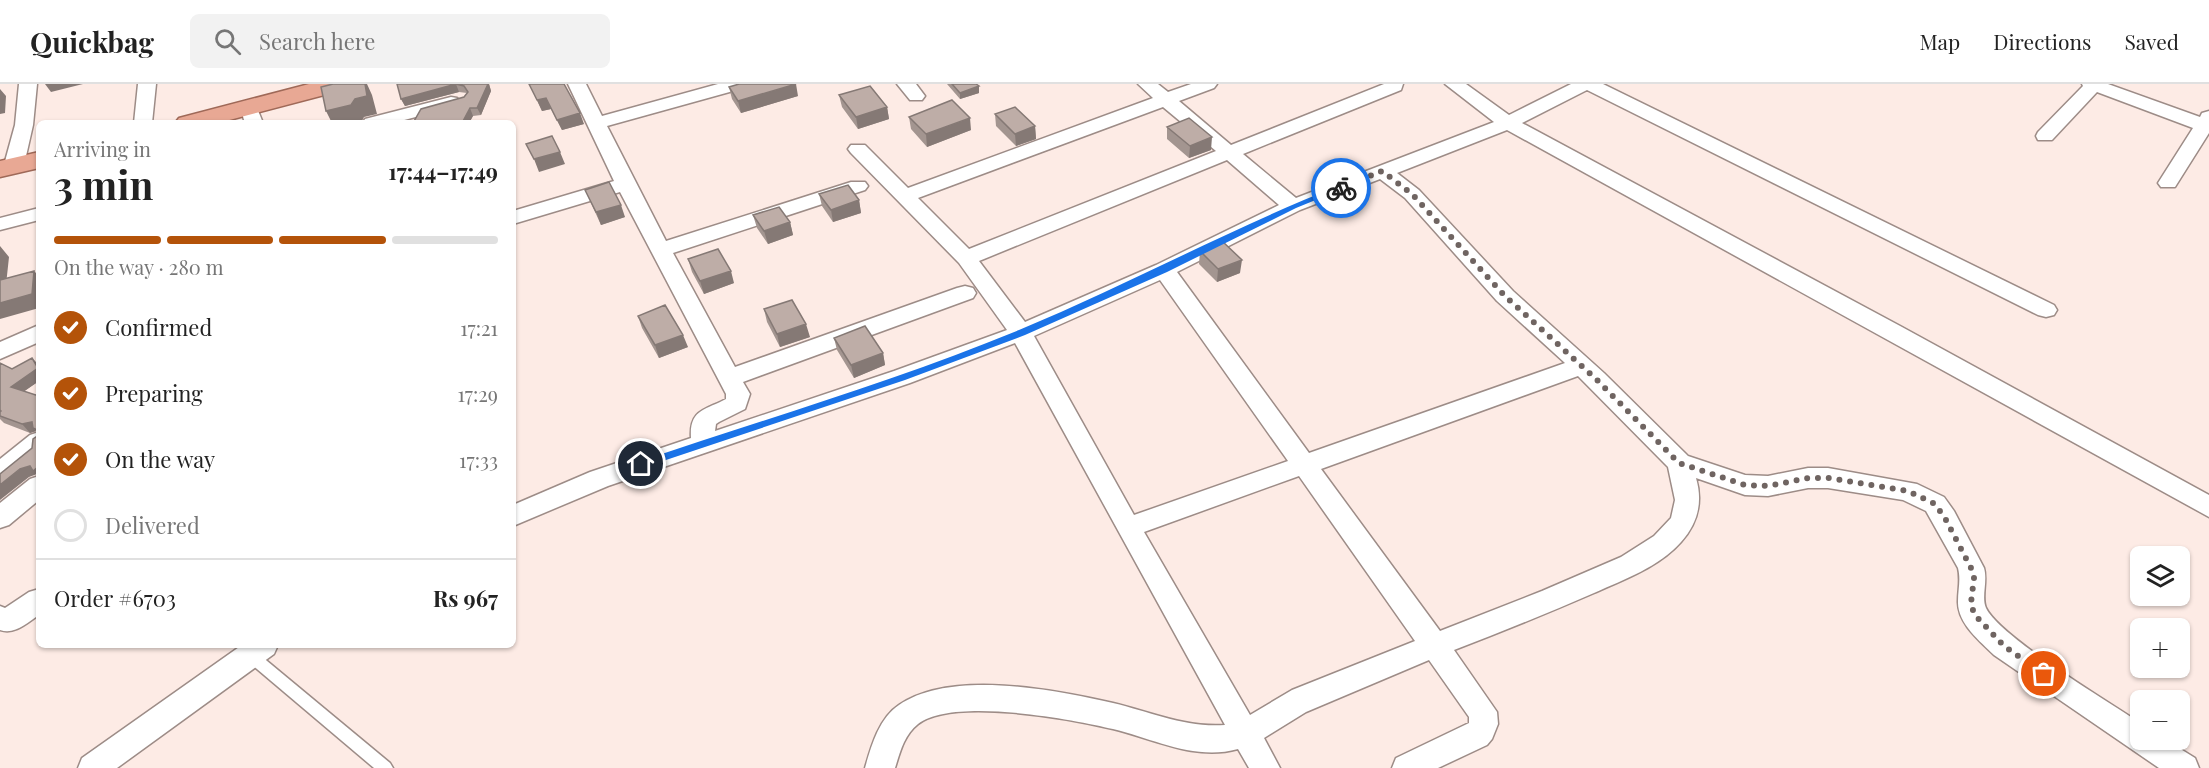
<!DOCTYPE html>
<html lang="en">
<head>
<meta charset="utf-8">
<style>
	body { margin:0; font-family:"Playfair Display",serif; background:#f2f2f2; color:#222; height:100vh; display:flex; flex-direction:column; font-size:22px; white-space:nowrap }
	* { box-sizing:border-box; margin:0 }
	p { font-size:20px; color:#767676 }
	.icon { flex:none; width:33px; height:33px; fill:none; stroke:currentColor; stroke-width:2; stroke-linecap:round; stroke-linejoin:round }
	.map { position:relative; flex:1; overflow:hidden }
	.sheet { position:absolute; left:36px; top:36px; width:480px; height:528px; display:flex; flex-direction:column; background:#fff; border-radius:9px; box-shadow:0 2px 4px #0004 }
	.sheet>* { flex:none }
	.tools { position:absolute; left:2130px; top:462px; display:grid; gap:12px }
	.tools a { display:grid; place-items:center; width:60px; height:60px; border-radius:9px; background:#fff; box-shadow:0 2px 4px #0004; font-size:30px }
	.pin { position:absolute; display:grid; place-items:center; width:51px; height:51px; color:#fff; margin:-26px; border:3px solid #fff; border-radius:50%; box-shadow:0 2px 6px #0007 }
	.courier { position:absolute; display:grid; place-items:center; width:60px; height:60px; margin:-30px; border:4px solid #1a73e8; border-radius:50%; background:#fff; color:#222; box-shadow:0 2px 8px #0007 }
	.overview em { font-style:normal; font-weight:700 }
	.overview div { display:flex; flex-direction:column-reverse }
	.overview { display:flex; align-items:center; justify-content:space-between; height:102px; padding:0 18px }
	h1 { font-size:39px; font-weight:700; line-height:45px }
	.bar { display:grid; grid-template-columns:repeat(4,1fr); gap:9px 6px; align-content:center; height:72px; padding:0 18px }
	.bar i { height:8px; border-radius:4px; background:#e0e0e0 }
	.bar .active { background:#b45309 }
	.bar p { grid-column:span 4 }
	.line { display:flex; align-items:center; gap:15px; padding:0 18px; border-top:2px solid #e0e0e0 }
	.line div { flex:1 }
	ol { padding:0 18px; list-style:none }
	li { display:flex; align-items:center; gap:18px; height:66px }
	li p { margin-inline-start:auto }
	li .icon { padding:6px; border-radius:50%; background:#b45309; color:#fff; stroke-width:4 }
	li:last-child { color:#767676 }
	li i { width:33px; height:33px; border:3px solid #e0e0e0; border-radius:50% }
	header { display:flex; align-items:center; gap:36px; box-sizing:border-box; height:84px; padding:0 30px; background:#fff; border-bottom:2px solid #e0e0e0 }
	header strong { font-size:28px }
	nav { display:flex; gap:33px; margin-inline-start:auto; font-size:21px }
	.search { width:420px; height:54px; background:#f2f2f2; display:flex; align-items:center; gap:15px; box-sizing:border-box; padding:0 21px; border-radius:9px; color:#767676; font-size:22px }
	.map>svg:first-child { display:block }
	.lines { fill:none; stroke-linecap:round; stroke-linejoin:round }
	.service-casing { stroke:#9d8c87; stroke-width:3 }
	.minor-casing { stroke:#9d8c87; stroke-width:3 }
	.trunk-casing { stroke:#9f6958; stroke-width:3 }
	.service { fill:#fff; fill-rule:evenodd }
	.minor { fill:#fff; fill-rule:evenodd }
	.trunk { fill:#e8a894; fill-rule:evenodd }
	.wall { fill:#a39590 }
	.shaded-wall { fill:#857975 }
	.building { fill:#beada7; stroke:#857975; stroke-width:1.5 }
	.route { fill:#1a73e8 }
	.done { stroke:#6f6461; stroke-width:6; stroke-dasharray:0 10.8 }
</style>
</head>
<body>
<header>
<strong>Quickbag</strong>
<div class="search"><svg class="icon" aria-label="search" viewBox="0 0 24 24"><circle cx="10" cy="10" r="6"/><path d="M15 15l6 6"/></svg>Search here</div>
<nav><a>Map</a><a>Directions</a><a>Saved</a></nav>
</header>
<div class="map">
<svg width="2209" height="684" viewBox="0 0 2209 684">
	<rect width="100%" height="100%" fill="#fdebe5"/>
	<g class="lines">
		<defs>
			<path id="service" d="M 250,565 L 255,567 L 390,679 L 393,684 L 374,684 L 245,575 L 243,571 L 245,567 Z"/>
			<path id="minor" d="M 19,0 L 37,0 L 33,41 L 24,81 L 21,85 L 7,85 L 4,81 L 15,41 Z
				M 138,0 L 156,0 L 152,39 L 134,39 Z
				M 568,0 L 586,0 L 602,32 L 718,0 L 747,0 L 744,4 L 607,42 L 666,157 L 851,98 L 865,98 L 868,102 L 865,106 L 673,169 L 735,283 L 957,204 L 965,202 L 973,204 L 976,209 L 973,214 L 743,298 L 750,310 L 745,325 L 719,338 L 716,340 L 715,347 L 894,287 L 1007,246 L 959,179 L 851,69 L 848,65 L 851,61 L 865,61 L 908,104 L 1153,14 L 1138,0 L 1158,0 L 1168,8 L 1191,0 L 1217,0 L 1214,4 L 1179,17 L 1231,61 L 1384,0 L 1403,0 L 1401,6 L 1243,70 L 1296,114 L 1494,38 L 1445,0 L 1466,0 L 1509,31 L 1571,0 L 1603,0 L 2054,221 L 2057,226 L 2054,231 L 2046,233 L 2038,231 L 1587,6 L 1522,39 L 1902,243 L 2209,411 L 2209,433 L 1507,46 L 1397,89 L 1419,106 L 1513,207 L 1604,289 L 1688,372 L 1745,391 L 1768,392 L 1808,384 L 1828,384 L 1917,400 L 1944,413 L 1954,427 L 1984,484 C 1988,497 1981,513 1986,524 C 2000,553 2109,618 2140,639 L 2140,656 L 2166,656 L 2195,674 L 2199,684 L 2159,684 L 1994,571 C 1980,557 1957,539 1958,517 C 1958,505 1961,496 1958,484 L 1926,427 L 1903,416 L 1828,404 L 1808,404 L 1768,412 L 1745,411 L 1696,394 C 1703,418 1698,439 1681,458 C 1659,483 1625,495 1594,509 C 1548,529 1501,548 1454,566 L 1497,628 L 1498,640 L 1492,655 L 1487,661 L 1438,684 L 1392,684 L 1396,674 L 1469,639 L 1469,633 L 1429,576 L 1306,628 L 1264,654 L 1280,684 L 1249,684 L 1238,665 C 1195,677 1154,655 1113,645 C 1071,635 953,613 918,640 C 904,651 900,668 895,684 L 865,684 C 871,663 879,634 899,621 C 951,585 1056,606 1113,619 C 1151,628 1186,644 1225,641 L 1015,259 L 910,299 L 608,402 L 513,442 L 513,421 L 590,388 L 691,354 C 689,325 706,326 726,315 L 726,310 L 620,108 L 513,140 L 513,127 L 614,97 ZM 1163,23 L 1216,67 L 969,165 L 918,114 ZM 1227,76 L 1279,121 L 1156,181 L 1025,238 L 979,177 ZM 1380,95 L 1405,114 L 1497,217 L 1565,279 L 1309,369 L 1177,188 L 1300,126 ZM 1160,196 L 1288,377 L 1134,431 L 1034,252 ZM 1578,292 L 1668,383 L 1675,416 L 1671,434 L 1654,452 L 1621,473 L 1542,507 L 1440,547 L 1321,385 ZM 1299,392 L 1415,557 L 1292,606 L 1250,631 L 1144,448 Z
				M 897,0 L 916,0 L 925,12 L 922,16 L 910,16 Z
				M 2082,0 L 2108,0 L 2200,33 L 2202,29 L 2209,27 L 2209,49 L 2175,103 L 2161,103 L 2158,99 L 2193,44 L 2097,8 L 2052,56 L 2038,56 L 2036,52 L 2038,48 L 2083,2 Z
				M 451,13 L 457,14 L 460,18 L 457,22 L 393,39 L 363,39 L 365,35 Z
				M 249,18 L 255,19 L 263,39 L 245,39 L 240,23 L 243,19 Z
				M 39,124 L 39,136 L 0,146 L 0,134 Z
				M 39,241 L 39,258 L 0,275 L 0,258 Z
				M 39,348 L 39,371 L 9,396 L 0,399 L 0,375 L 30,351 Z
				M 39,392 L 39,416 L 9,441 L 0,444 L 0,419 L 30,395 Z
				M 39,505 L 39,531 C 27,539 15,551 0,546 L 0,522 L 5,524 L 29,508 Z
				M 242,561 L 278,561 L 274,570 L 117,684 L 78,684 L 82,674 Z"/>
			<path id="trunk" d="M 309,0 L 350,0 L 347,5 L 218,39 L 175,39 L 179,34 Z
				M 39,68 L 39,84 L 0,93 L 0,77 Z"/>
		</defs>
		<use href="#service" class="service-casing"/>
		<use href="#minor" class="minor-casing"/>
		<use href="#trunk" class="trunk-casing"/>
		<use href="#service" class="service"/>
		<use href="#minor" class="minor"/>
		<use href="#trunk" class="trunk"/>
	</g>
	<path class="wall" d="M 397,0 L 489,0 L 491,7 L 481,31 L 473,32 L 469,39 L 413,39 L 464,13 L 467,9 L 459,8 L 405,22 L 401,15 Z
		M 529,0 L 584,40 L 562,46 L 551,25 L 542,27 Z
		M 947,0 L 976,0 L 979,9 L 960,15 Z
		M 729,3 L 798,12 L 741,29 L 732,15 Z
		M 839,11 L 887,23 L 889,35 L 858,45 L 842,23 Z
		M 995,30 L 1035,42 L 1036,55 L 1016,62 L 996,42 Z
		M 909,33 L 971,46 L 927,63 L 911,45 Z
		M 1167,43 L 1211,66 L 1189,74 L 1167,55 Z
		M 585,106 L 625,133 L 601,141 Z
		M 819,110 L 859,116 L 861,129 L 833,138 L 822,122 Z
		M 753,131 L 790,138 L 793,151 L 768,160 L 757,144 Z
		M 1200,167 L 1240,189 L 1217,198 L 1199,180 Z
		M 688,175 L 734,199 L 704,210 L 692,188 Z
		M 764,225 L 810,253 L 780,263 L 767,238 Z
		M 638,232 L 688,263 L 659,274 L 642,244 Z
		M 834,254 L 883,269 L 885,281 L 854,294 L 837,266 Z
		M 0,279 L 12,285 L 39,281 L 39,297 L 24,307 L 39,312 L 39,350 L 36,347 L 30,349 L 4,339 L 0,335 Z"/>
	<path class="shaded-wall" d="M 45,0 L 83,0 L 51,8 Z
		M 365,0 L 367,0 L 372,11 L 377,30 L 364,33 L 361,39 L 332,39 L 326,27 Z
		M 456,0 L 459,8 L 405,22 L 401,15 Z
		M 488,0 L 489,0 L 491,7 L 481,31 L 477,24 Z
		M 796,0 L 798,12 L 741,29 L 738,17 Z
		M 979,2 L 979,9 L 960,15 L 960,9 Z
		M 0,5 L 6,12 L 5,29 L 0,30 Z
		M 546,14 L 551,25 L 542,27 L 537,16 Z
		M 887,23 L 889,35 L 858,45 L 856,33 Z
		M 470,24 L 473,32 L 469,39 L 462,39 Z
		M 580,29 L 584,40 L 562,46 L 557,36 Z
		M 970,34 L 971,46 L 927,63 L 926,50 Z
		M 1035,42 L 1036,55 L 1016,62 L 1015,50 Z
		M 1212,53 L 1211,66 L 1189,74 L 1190,62 Z
		M 560,68 L 565,80 L 539,88 L 534,75 Z
		M 859,116 L 861,129 L 833,138 L 831,126 Z
		M 621,121 L 625,133 L 601,141 L 596,128 Z
		M 790,138 L 793,151 L 768,160 L 764,147 Z
		M 0,162 L 9,173 L 5,210 L 0,205 Z
		M 1242,176 L 1240,189 L 1217,198 L 1218,185 Z
		M 34,187 L 39,192 L 39,224 L 0,235 L 0,219 Z
		M 731,187 L 734,199 L 704,210 L 700,197 Z
		M 806,240 L 810,253 L 780,263 L 777,250 Z
		M 683,251 L 688,263 L 659,274 L 655,261 Z
		M 883,269 L 885,281 L 854,294 L 851,281 Z
		M 32,274 L 39,281 L 39,297 L 19,311 L 11,303 Z
		M 32,338 L 33,344 L 36,347 L 30,349 L 22,340 Z
		M 30,382 L 39,382 L 39,393 L 37,390 L 29,393 L 0,416 L 0,401 L 20,385 Z"/>
	<path class="building" d="M 333,0 L 365,0 L 367,12 L 355,15 L 351,21 L 326,27 L 321,3 Z
		M 397,0 L 488,0 L 477,24 L 470,24 L 462,39 L 413,39 L 421,25 L 464,13 L 468,8 L 464,2 L 456,0 L 401,15 Z
		M 529,0 L 564,0 L 580,29 L 557,36 L 546,14 L 537,16 Z
		M 739,0 L 796,0 L 738,17 L 729,3 Z
		M 952,0 L 976,0 L 979,2 L 960,9 Z
		M 870,2 L 887,23 L 856,33 L 839,11 Z
		M 952,16 L 970,34 L 926,50 L 909,33 Z
		M 1015,23 L 1035,42 L 1015,50 L 995,30 Z
		M 1189,34 L 1212,53 L 1190,62 L 1167,43 Z
		M 552,52 L 560,68 L 534,75 L 526,60 Z
		M 609,98 L 621,121 L 596,128 L 585,106 Z
		M 848,101 L 859,116 L 831,126 L 819,110 Z
		M 779,123 L 790,138 L 764,147 L 753,131 Z
		M 1221,156 L 1242,176 L 1218,185 L 1200,167 Z
		M 718,165 L 731,187 L 700,197 L 688,175 Z
		M 34,187 L 32,210 L 0,219 L 0,196 Z
		M 792,216 L 806,240 L 777,250 L 764,225 Z
		M 665,221 L 683,251 L 655,261 L 638,232 Z
		M 865,242 L 883,269 L 851,281 L 834,254 Z
		M 32,274 L 38,284 L 11,303 L 39,312 L 39,347 L 33,344 L 32,338 L 22,340 L 0,332 L 0,328 L 1,327 L 0,326 L 0,279 L 12,285 Z
		M 39,351 L 39,382 L 33,387 L 30,382 L 20,385 L 0,401 L 0,390 L 32,364 L 33,355 Z"/>
	<path class="route" d="M 1338,102 L 1345,104 L 1296,124 L 1167,188 L 1025,251 L 905,296 L 645,383 L 638,383 L 636,380 L 638,378 C 765,335 895,297 1019,246 C 1127,201 1230,145 1338,102 Z"/>
	<g class="lines">
		<path class="done" d="M 1341,104 L 1382,87 L 1412,110 L 1505,212 L 1596,295 L 1679,379 L 1745,401 L 1768,402 L 1808,394 L 1828,394 L 1908,407 L 1935,420 L 1945,434 L 1971,484 L 1974,494 L 1971,519 L 1974,530 L 2004,562 L 2044,590"/>
	</g>
</svg>
<div class="tools">
<a><svg class="icon" aria-label="layers" viewBox="0 0 24 24"><path d="M12 4l9 5-9 5-9-5zM3 14l9 5 9-5"/></svg></a>
<a>+</a>
<a>−</a>
</div>
<div class="pin" style="left:2044px;top:590px;background:#ea580c"><svg class="icon" aria-label="bag" viewBox="0 0 24 24"><path d="M5 8h14l-1 12H6zM9 8a3 3 0 0 1 6 0"/></svg></div>
<div class="pin" style="left:641px;top:380px;background:#1f2937"><svg class="icon" aria-label="home" viewBox="0 0 24 24"><path d="M3 11l9-7 9 7M6 9v11h12V9"/></svg></div>
<div class="courier" style="left:1341px;top:104px"><svg class="icon" aria-label="bike" viewBox="0 0 24 24"><circle cx="6" cy="16" r="4"/><circle cx="18" cy="16" r="4"/><path d="M6 16l4-8h5l3 8M10 8l3 8H6M13 5h3"/></svg></div>
<section class="sheet">
<div class="overview"><div><h1>3 min</h1><p>Arriving in</p></div><em>17:44–17:49</em></div>
<div class="bar"><i class="active"></i><i class="active"></i><i class="active"></i><i></i><p>On the way · 280 m</p></div>
<ol>
<li><svg class="icon" aria-label="check" viewBox="0 0 24 24"><path d="M5 12l5 5 9-10"/></svg>Confirmed<p>17:21</p></li>
<li><svg class="icon" aria-label="check" viewBox="0 0 24 24"><path d="M5 12l5 5 9-10"/></svg>Preparing<p>17:29</p></li>
<li><svg class="icon" aria-label="check" viewBox="0 0 24 24"><path d="M5 12l5 5 9-10"/></svg>On the way<p>17:33</p></li>
<li><i></i>Delivered</li>
</ol>
<div class="line" style="height:78px"><div>Order #6703</div><b>Rs 967</b></div>
</section>
</div>
</body>
</html>
